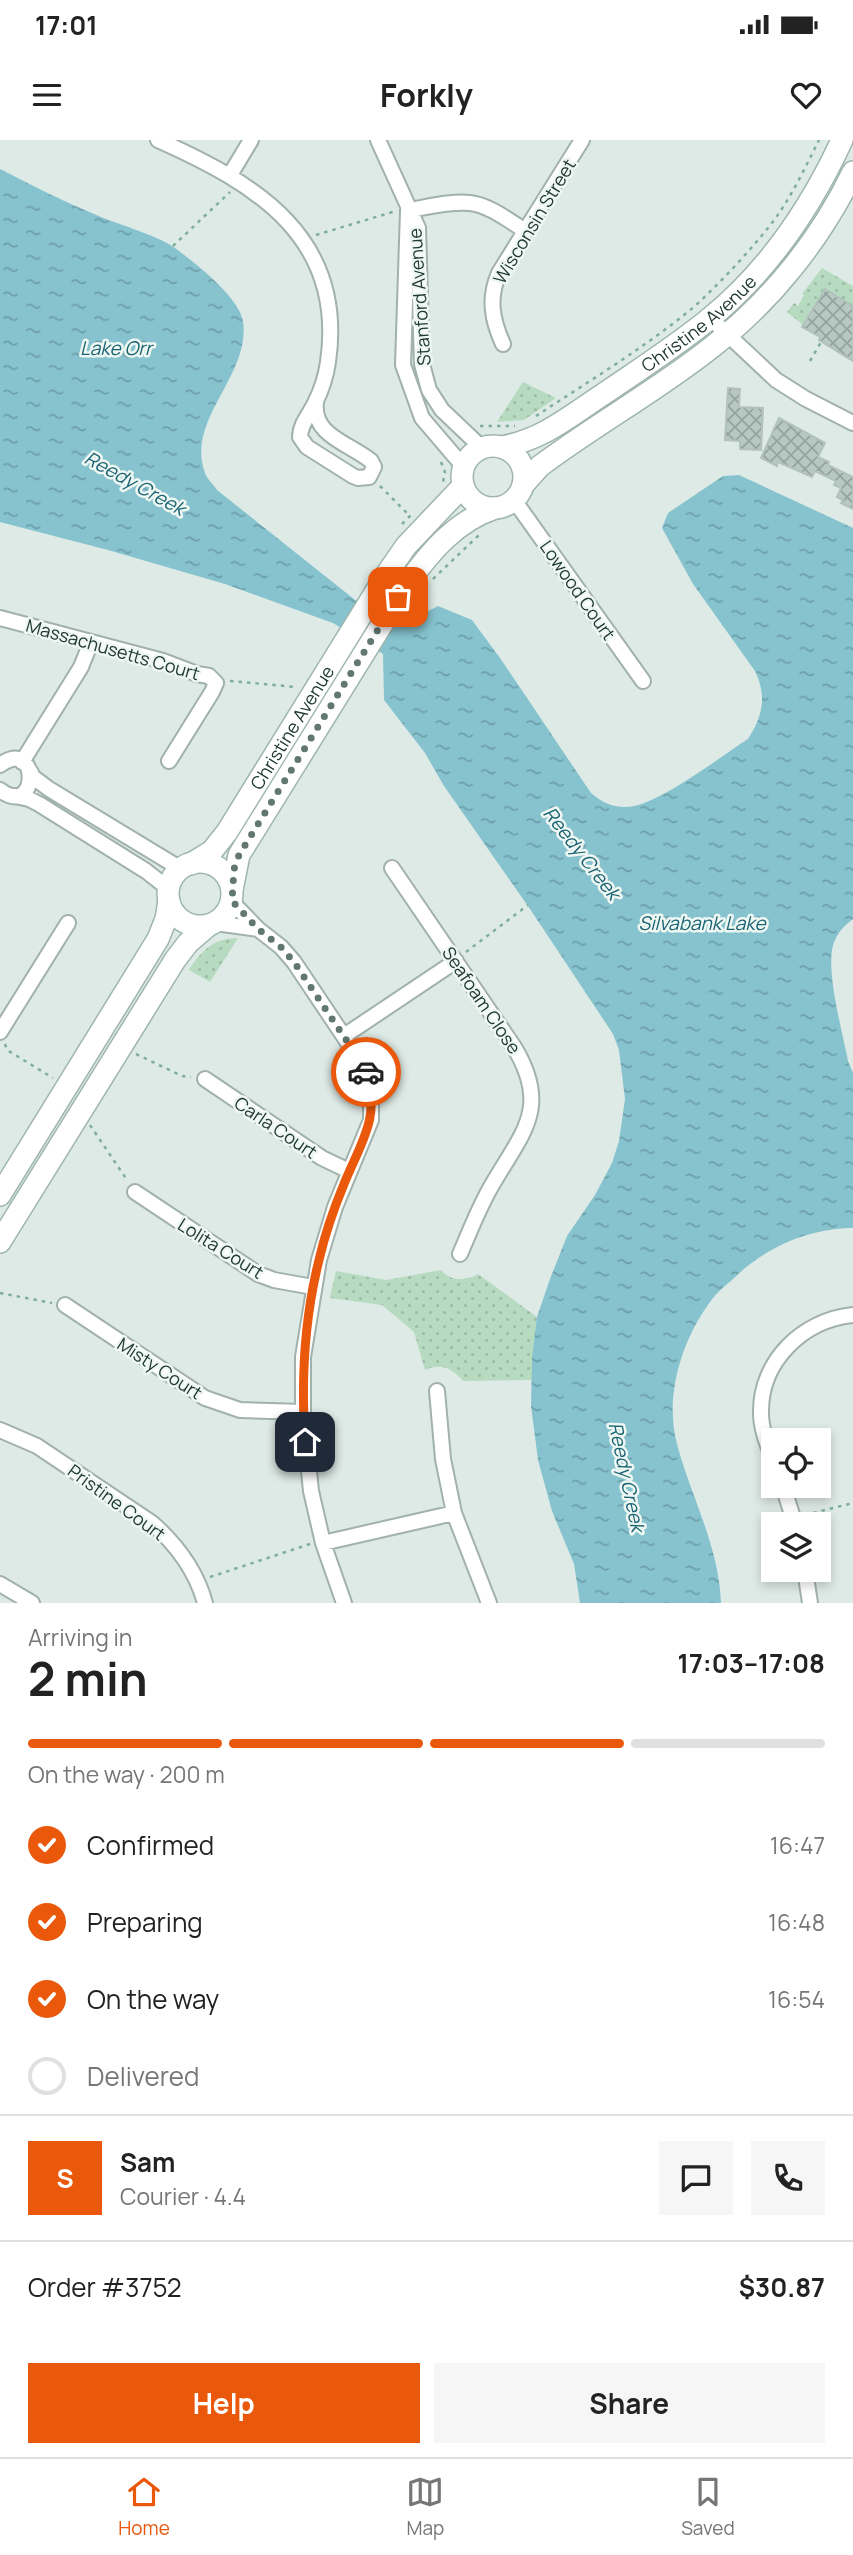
<!DOCTYPE html>
<html lang="en">
<head>
<meta charset="utf-8">
<style>
	body { margin:0; font-family:Manrope,sans-serif; background:#f6f6f6; color:#222; height:100vh; display:flex; flex-direction:column; font-size:26px; white-space:nowrap }
	* { box-sizing:border-box; margin:0 }
	p { font-size:23px; color:#767676 }
	.icon { flex:none; width:38px; height:38px; fill:none; stroke:currentColor; stroke-width:2; stroke-linecap:round; stroke-linejoin:round }
	.map { position:relative; height:1463px; overflow:hidden }
	.details { display:flex; flex-direction:column; background:#fff; flex:1 }
	.details>* { flex:none }
	.fabs { position:absolute; left:761px; top:1288px; display:grid; gap:14px }
	.fabs a { display:grid; place-items:center; width:70px; height:70px; border-radius:0px; background:#fff; box-shadow:0 4px 10px #0003; font-size:35px }
	.pin { position:absolute; display:grid; place-items:center; width:60px; height:60px; color:#fff; margin:-30px; border-radius:14px; box-shadow:0 4px 10px #0006 }
	.courier { position:absolute; display:grid; place-items:center; width:70px; height:70px; margin:-35px; border:5px solid #ea580c; border-radius:50%; background:#fff; color:#222; box-shadow:0 2px 9px #0007 }
	.overview em { font-style:normal; font-weight:700 }
	.overview div { display:flex; flex-direction:column-reverse }
	.overview { display:flex; align-items:center; justify-content:space-between; height:119px; padding:0 28px }
	h1 { font-size:46px; font-weight:700; line-height:52px }
	.bar { display:grid; grid-template-columns:repeat(4,1fr); gap:10px 7px; align-content:center; height:84px; padding:0 28px }
	.bar i { height:9px; border-radius:5px; background:#e0e0e0 }
	.bar .on { background:#ea580c }
	.bar p { grid-column:span 4 }
	.line { display:flex; align-items:center; gap:18px; padding:0 28px; border-top:2px solid #e0e0e0 }
	.line div { flex:1 }
	.round { display:grid; place-items:center; flex:none; width:74px; height:74px; border-radius:0px; background:#f6f6f6 }
	ol { padding:0 28px; list-style:none }
	li { display:flex; align-items:center; gap:21px; height:77px }
	li p { margin-inline-start:auto }
	li .icon { padding:7px; border-radius:50%; background:#ea580c; color:#fff; stroke-width:4 }
	li:last-child { color:#767676 }
	li i { width:38px; height:38px; border:4px solid #e0e0e0; border-radius:50% }
	.action { display:flex; gap:14px; margin-top:auto; padding:14px 28px }
	.action a { flex:1; height:80px; border-radius:0px; background:#ea580c; color:#fff; font-size:28px; font-weight:700; line-height:80px; text-align:center }
	.action a+a { background:#f6f6f6; color:#222 }
	.status { display:flex; justify-content:space-between; align-items:center; height:49px; padding:0 35px; background:#fff; direction:ltr }
	.status svg { height:19px; fill:currentColor }
	header { display:flex; justify-content:space-between; align-items:center; height:91px; padding:0 28px; background:#fff; font-size:32px; font-weight:700 }
	.tabs { display:flex; justify-content:space-around; align-items:center; height:98px; border-top:2px solid #e0e0e0; background:#fff; font-size:19px; color:#767676 }
	.tabs a { display:grid; justify-items:center; gap:4px }
	.tabs .on { color:#ea580c }
	.map>svg:first-child { display:block }
	.park { fill:url(#park-dots) }
	.water { fill:url(#water-ripples) }
	.building { fill:url(#building-cross-hatch); stroke:#b1c3bc; stroke-width:2 }
	.lines { fill:none; stroke-linecap:round; stroke-linejoin:round }
	.street-casing { stroke:#a1b1ac; stroke-width:18 }
	.secondary-casing { stroke:#9eb5ad; stroke-width:24 }
	.path { stroke:#7fad9f; stroke-width:2.5; stroke-dasharray:3.5 5; stroke-linecap:butt }
	.street { stroke:#fff; stroke-width:14 }
	.secondary { stroke:#fff; stroke-width:21 }
	.done { stroke:#627771; stroke-width:7; stroke-dasharray:0 12.6 }
	.route { stroke:#ea580c; stroke-width:9 }
	.labels { text-anchor:middle; dominant-baseline:central; stroke-width:5; stroke-linejoin:round; paint-order:stroke }
	.street-label { font-size:18px; fill:#203933; stroke:#eff7f3 }
	.water-label { font-size:19px; font-style:italic; fill:#1b6474; stroke:#eff7f3 }
</style>
</head>
<body>
<div class="status"><b>17:01</b><svg viewBox="0 0 49 12"><path d="M0 12V9h3v3zM5 12V6h3v6zM10 12V3h3v9zM15 12V0h3v12zM26 1h20v11H26zM47 4h2v5h-2z"/></svg></div>
<header><svg class="icon" aria-label="menu" viewBox="0 0 24 24"><path d="M4 6h16M4 12h16M4 18h16"/></svg>Forkly<svg class="icon" aria-label="heart" viewBox="0 0 24 24"><path d="M12 20l-8-8c-3-5 5-10 8-4 3-6 11-1 8 4z"/></svg></header>
<div class="map">
<svg width="853" height="1463" viewBox="0 0 853 1463">
	<defs>
		<pattern id="park-dots" width="8" height="8" patternUnits="userSpaceOnUse" patternTransform="scale(1.75)"><rect width="8" height="8" fill="#b7dbc1"/><path d="M2 2h.1M6 6h.1" fill="none" stroke="#9dbda6" stroke-width="1.8" stroke-linecap="round"/></pattern>
		<pattern id="water-ripples" width="26" height="14" patternUnits="userSpaceOnUse" patternTransform="scale(1.75)"><rect width="26" height="14" fill="#86c3cf"/><path d="M2 4q2-2 4 0t4 0M15 11q2-2 4 0t4 0" fill="none" stroke="#6d9fa9"/></pattern>
		<pattern id="building-cross-hatch" width="8" height="8" patternUnits="userSpaceOnUse" patternTransform="scale(1.75)"><rect width="8" height="8" fill="#b7c7c1"/><path d="M0 0l8 8M0 8l8-8" fill="none" stroke="#94a39d"/></pattern>
	</defs>
	<rect width="100%" height="100%" fill="#deeae5"/>
	<path class="park" d="M 822,128 L 853,146 L 853,166 L 825,149 L 803,185 L 787,172 L 794,163 L 798,166 L 804,155 L 802,154 Z
		M 523,242 L 556,258 L 524,280 L 497,282 Z
		M 238,798 L 210,842 L 189,830 C 202,810 214,798 238,798 Z
		M 441,1130 C 452,1142 465,1141 478,1134 L 537,1177 L 532,1240 L 463,1241 C 452,1228 441,1223 425,1230 L 414,1192 L 382,1165 L 330,1158 L 336,1131 L 386,1140 Z"/>
	<path class="water" d="M 0,29 C 33,46 67,63 101,77 C 123,86 156,95 175,108 C 194,122 239,157 243,181 C 251,236 185,279 205,333 C 207,339 214,345 217,350 L 374,475 L 400,486 L 438,466 L 472,480 L 500,518 L 591,653 C 602,662 611,667 625,667 C 655,668 721,616 748,599 C 763,576 767,556 755,531 L 693,444 L 662,388 L 668,373 L 723,336 L 739,335 L 853,388 L 853,779 C 846,784 839,791 835,800 C 823,824 843,893 848,921 L 853,933 L 853,1088 C 809,1088 764,1108 733,1139 C 725,1146 716,1153 710,1162 C 682,1200 664,1256 677,1304 C 691,1357 719,1406 721,1463 L 580,1463 L 574,1424 L 552,1371 L 538,1320 L 531,1266 L 532,1218 L 537,1177 L 550,1139 L 567,1096 L 595,1055 L 612,1023 L 619,1001 L 625,959 L 619,910 L 613,894 L 530,769 L 444,646 L 425,613 L 384,560 L 383,514 L 333,483 L 225,444 L 108,410 L 0,382 Z"/>
	<path class="building" d="M 825,149 L 853,166 L 853,221 L 819,200 L 820,197 L 802,187 Z
		M 728,248 L 740,249 L 739,267 L 763,268 L 761,310 L 740,309 L 740,301 L 725,300 Z
		M 779,278 L 825,303 L 818,317 L 829,322 L 828,325 L 853,337 L 853,369 L 841,363 L 843,360 L 837,357 L 841,348 L 834,345 L 836,341 L 815,331 L 812,337 L 778,322 L 777,326 L 761,318 Z"/>
	<g class="lines">
		<defs>
			<path id="street" d="M 158,0 C 257,44 346,98 328,222 C 326,236 321,251 315,263 C 310,274 300,284 300,297 L 307,307 L 353,336 L 358,338 L 369,337 L 374,327 L 371,321 C 349,303 312,296 316,262
				M 378,0 L 418,88 L 422,224 L 429,250 L 442,270 L 482,308
				M 230,35 L 251,0
				M 408,70 C 428,67 450,61 470,63 C 489,65 509,81 526,91
				M 408,71 L 403,225 L 422,278 L 463,326
				M 710,178 L 776,240 L 806,259 L 853,283
				M 503,204 C 492,180 488,158 499,133 L 582,0
				M 514,360 L 643,541
				M 0,478 L 163,521 L 197,534 L 209,536 L 216,543 L 212,552 L 169,621
				M 22,622 L 81,527 L 91,502
				M 0,625 C 40,596 39,679 0,650
				M 30,631 L 33,637 L 49,649 L 181,729
				M 15,656 L 29,659 L 39,664 L 146,731 L 169,749
				M 392,728 L 514,907 C 551,968 522,993 492,1045 C 479,1067 470,1091 460,1114
				M 231,761 L 258,789 L 281,807 L 294,822 L 357,916 L 371,949 L 371,980 L 335,1067 L 319,1120 L 303,1217 L 303,1272 L 311,1351 L 323,1403 L 344,1463
				M 215,783 L 258,789
				M 0,892 L 68,783
				M 344,896 L 456,821
				M 205,939 L 322,1018 L 349,1031
				M 135,1052 L 258,1134 L 274,1140 L 313,1147
				M 65,1165 L 205,1258 L 240,1270 L 303,1272
				M 437,1251 L 443,1319 L 454,1373 L 489,1463
				M 0,1290 L 37,1306 L 152,1383 C 177,1405 196,1430 205,1463
				M 774,1321 C 768,1306 761,1290 761,1273 C 760,1221 803,1180 853,1175
				M 783,1346 L 795,1384
				M 323,1403 L 454,1373
				M 805,1430 L 810,1463
				M 0,1444 L 32,1463"/>
			<g id="secondary">
				<circle cx="493" cy="337" r="31"/>
				<path id="s1" d="M 502,307 C 544,299 570,276 605,253 C 640,229 676,206 709,179 C 767,132 811,67 842,0"/>
				<path d="M 523,345 L 540,326 C 596,284 658,250 712,207 C 771,161 821,99 853,32"/>
				<circle cx="200" cy="754" r="32"/>
				<path id="s2" d="M 191,724 L 212,711 L 227,692 L 388,432 L 406,406 L 463,346"/>
				<path d="M 232,750 L 239,715 L 407,444 C 431,411 456,381 495,368"/>
				<path d="M 0,1055 L 158,799 L 166,779 L 169,761"/>
				<path d="M 0,1102 L 175,820 L 188,803 L 209,785"/>
			</g>
		</defs>
		<use href="#street" class="street-casing"/>
		<use href="#secondary" class="secondary-casing"/>
		<path class="path" d="M 316,95 L 396,71
			M 173,106 L 230,52
			M 810,221 L 821,202
			M 536,276 C 589,241 646,207 695,166 C 721,142 746,115 768,88 C 789,62 804,30 819,0
			M 480,286 L 515,286
			M 441,322 L 445,332 L 443,342
			M 380,346 L 410,376
			M 402,384 L 412,374
			M 433,439 L 479,395
			M 230,541 L 296,547
			M 466,812 L 528,765
			M 5,904 L 7,910 L 53,938
			M 136,914 L 182,936 L 191,937
			M 90,985 L 127,1040
			M 0,1153 L 52,1163
			M 805,1375 L 853,1363
			M 210,1437 L 310,1404"/>
		<use href="#street" class="street"/>
		<use href="#secondary" class="secondary"/>
	</g>
	<g class="lines">
		<path class="done" d="M 366,932 L 357,916 L 294,822 L 281,807 L 258,789 L 232,761 L 234,729 L 239,715 L 398,457"/>
		<path class="route" d="M 305,1302 C 301,1241 304,1180 319,1120 C 325,1094 334,1068 344,1044 C 361,1002 381,978 366,932"/>
	</g>
	<g class="labels">
		<g class="street-label">
			<text transform="translate(534 81) rotate(-59)">Wisconsin Street</text>
			<text transform="translate(419 157) rotate(-94)">Stanford Avenue</text>
			<text stroke="none"><textPath href="#s1" startOffset="234">Christine Avenue</textPath></text>
			<text transform="translate(578 450) rotate(55)">Lowood Court</text>
			<text transform="translate(113 509) rotate(16)">Massachusetts Court</text>
			<text stroke="none"><textPath href="#s2" startOffset="172">Christine Avenue</textPath></text>
			<text transform="translate(482 860) rotate(56)">Seafoam Close</text>
			<text transform="translate(276 987) rotate(34)">Carla Court</text>
			<text transform="translate(221 1108) rotate(32)">Lolita Court</text>
			<text transform="translate(160 1228) rotate(33)">Misty Court</text>
			<text transform="translate(117 1362) rotate(36)">Pristine Court</text>
		</g>
		<g class="water-label">
			<text x="116" y="208">Lake Orr</text>
			<text transform="translate(135 343) rotate(29)">Reedy Creek</text>
			<text transform="translate(582 713) rotate(52)">Reedy Creek</text>
			<text x="702" y="783">Silvabank Lake</text>
			<text transform="translate(627 1337) rotate(78)">Reedy Creek</text>
		</g>
	</g>
</svg>
<div class="fabs">
<a><svg class="icon" aria-label="locate" viewBox="0 0 24 24"><circle cx="12" cy="12" r="6"/><path d="M12 2v4M12 18v4M2 12h4M18 12h4"/></svg></a>
<a><svg class="icon" aria-label="layers" viewBox="0 0 24 24"><path d="M12 4l9 5-9 5-9-5zM3 14l9 5 9-5"/></svg></a>
</div>
<div class="pin" style="left:398px;top:457px;background:#ea580c"><svg class="icon" aria-label="bag" viewBox="0 0 24 24"><path d="M5 8h14l-1 12H6zM9 8a3 3 0 0 1 6 0"/></svg></div>
<div class="pin" style="left:305px;top:1302px;background:#1f2937"><svg class="icon" aria-label="home" viewBox="0 0 24 24"><path d="M3 11l9-7 9 7M6 9v11h12V9"/></svg></div>
<div class="courier" style="left:366px;top:932px"><svg class="icon" aria-label="car" viewBox="0 0 24 24"><path d="M5 17H2v-5l4-1 3-4h7l3 4 3 1v5h-3M9 17h6M6 11h13"/><circle cx="7" cy="17" r="2"/><circle cx="17" cy="17" r="2"/></svg></div>
</div>
<section class="details">
<div class="overview"><div><h1>2 min</h1><p>Arriving in</p></div><em>17:03–17:08</em></div>
<div class="bar"><i class="on"></i><i class="on"></i><i class="on"></i><i></i><p>On the way · 200 m</p></div>
<ol>
<li><svg class="icon" aria-label="check" viewBox="0 0 24 24"><path d="M5 12l5 5 9-10"/></svg>Confirmed<p>16:47</p></li>
<li><svg class="icon" aria-label="check" viewBox="0 0 24 24"><path d="M5 12l5 5 9-10"/></svg>Preparing<p>16:48</p></li>
<li><svg class="icon" aria-label="check" viewBox="0 0 24 24"><path d="M5 12l5 5 9-10"/></svg>On the way<p>16:54</p></li>
<li><i></i>Delivered</li>
</ol>
<div class="line" style="height:126px"><b class="round" style="background:#ea580c;color:#fff">S</b><div><b>Sam</b><p>Courier · 4.4</p></div><a class="round"><svg class="icon" aria-label="chat" viewBox="0 0 24 24"><path d="M4 5h16v11H9l-5 4z"/></svg></a><a class="round"><svg class="icon" aria-label="phone" viewBox="0 0 24 24"><path d="M5 4h4l2 5-3 2q2 4 5 5l2-3 5 2v4C11 20 4 13 5 4z"/></svg></a></div>
<div class="line" style="height:91px"><div>Order #3752</div><b>$30.87</b></div>
<div class="action"><a>Help</a><a>Share</a></div>
</section>
<nav class="tabs">
<a class="on"><svg class="icon" aria-label="home" viewBox="0 0 24 24"><path d="M3 11l9-7 9 7M6 9v11h12V9"/></svg>Home</a>
<a><svg class="icon" aria-label="map" viewBox="0 0 24 24"><path d="M3 6l6-2 6 2 6-2v14l-6 2-6-2-6 2zM9 4v14M15 6v14"/></svg>Map</a>
<a><svg class="icon" aria-label="saved" viewBox="0 0 24 24"><path d="M7 4h10v16l-5-4-5 4z"/></svg>Saved</a>
</nav>
</body>
</html>
